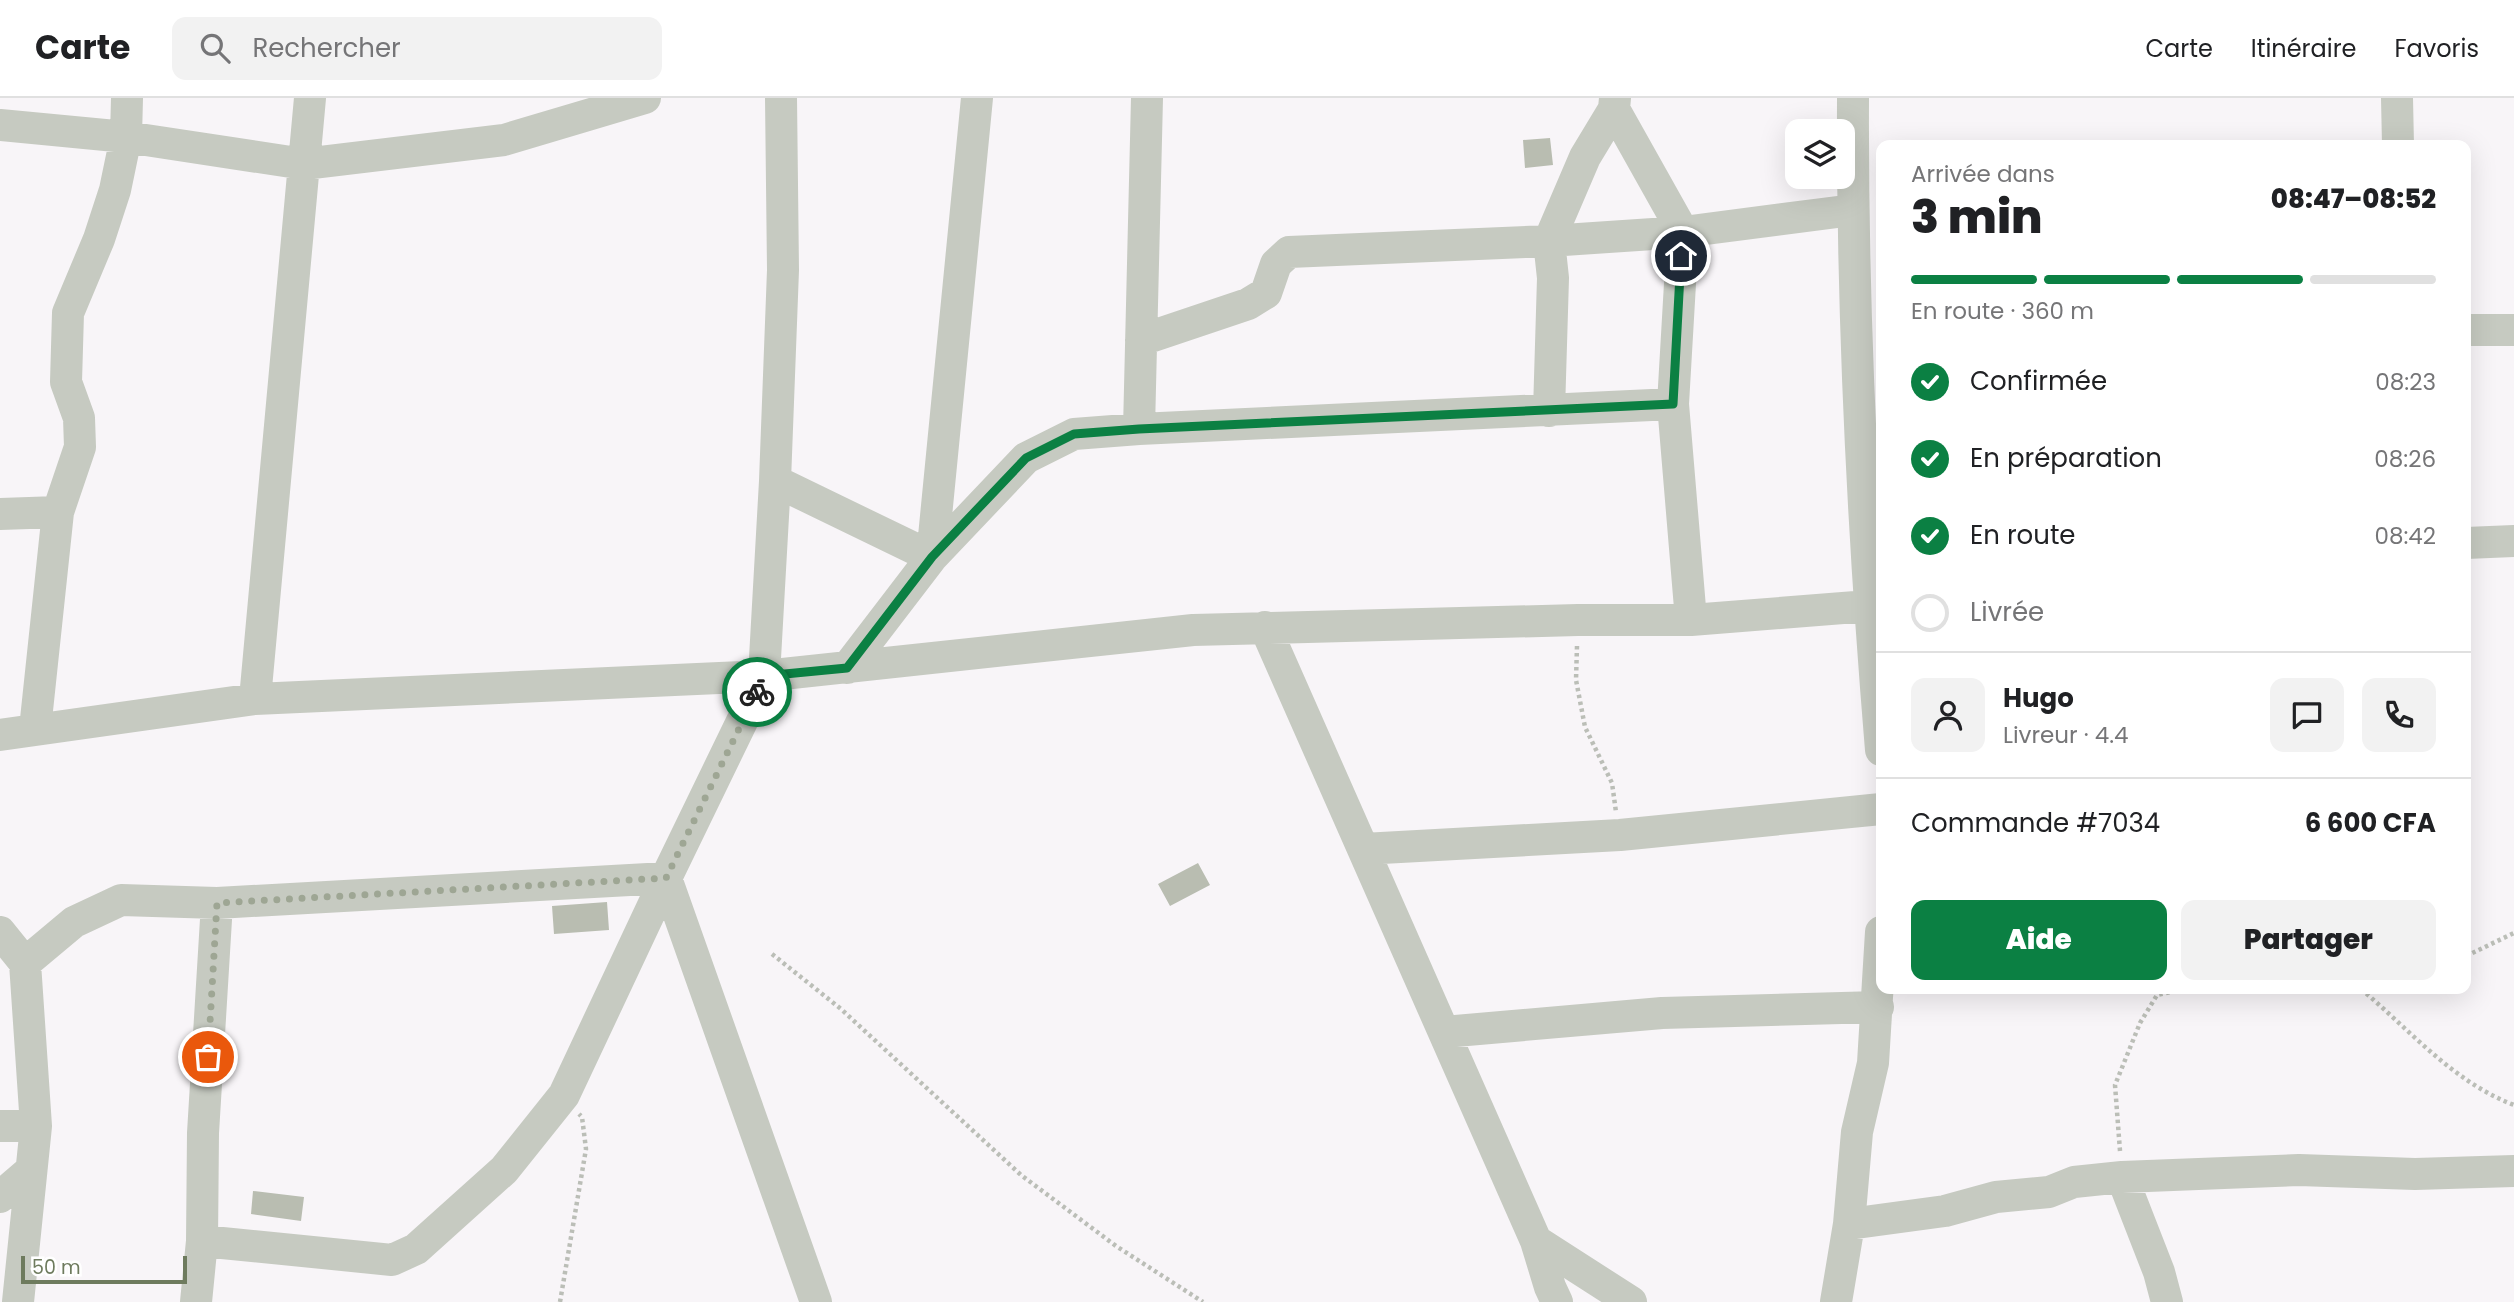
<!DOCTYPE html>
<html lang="fr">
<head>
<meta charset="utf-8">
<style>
	body { margin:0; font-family:Poppins,sans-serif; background:#f2f2f2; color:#202124; height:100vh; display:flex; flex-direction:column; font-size:26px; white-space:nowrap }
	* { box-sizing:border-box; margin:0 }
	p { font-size:23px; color:#757577 }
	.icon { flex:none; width:38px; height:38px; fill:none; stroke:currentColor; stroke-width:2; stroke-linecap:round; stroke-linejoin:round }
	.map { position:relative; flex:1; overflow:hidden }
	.drawer { position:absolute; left:1876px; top:42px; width:595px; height:854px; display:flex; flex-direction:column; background:#fff; border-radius:14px; box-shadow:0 7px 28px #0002 }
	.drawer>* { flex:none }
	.controls { position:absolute; left:1785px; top:21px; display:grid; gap:14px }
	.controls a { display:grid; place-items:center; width:70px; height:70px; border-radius:14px; background:#fff; box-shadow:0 7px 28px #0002; font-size:35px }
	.scale { position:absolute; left:21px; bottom:18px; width:166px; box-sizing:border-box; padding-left:7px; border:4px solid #6e7b5e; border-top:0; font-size:19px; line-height:24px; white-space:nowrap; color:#6e7b5e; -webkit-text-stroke:5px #fff; paint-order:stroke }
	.pin { position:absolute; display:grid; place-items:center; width:60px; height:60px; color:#fff; margin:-30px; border:4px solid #fff; border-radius:50%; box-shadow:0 2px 7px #0007 }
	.courier { position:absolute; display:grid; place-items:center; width:70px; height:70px; margin:-35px; border:5px solid #0b8043; border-radius:50%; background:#fff; color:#222; box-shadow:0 2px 9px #0007 }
	.overview em { font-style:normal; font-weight:800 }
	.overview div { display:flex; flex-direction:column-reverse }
	.overview { display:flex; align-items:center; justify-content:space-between; height:119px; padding:0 35px }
	h1 { font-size:46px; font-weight:800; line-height:52px }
	.bar { display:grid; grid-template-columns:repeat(4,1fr); gap:10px 7px; align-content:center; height:84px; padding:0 35px }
	.bar i { height:9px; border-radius:5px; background:#e0e0e0 }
	.bar .selected { background:#0b8043 }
	.bar p { grid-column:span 4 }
	.line { display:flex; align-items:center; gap:18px; padding:0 35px; border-top:2px solid #e0e0e0 }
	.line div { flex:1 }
	.round { display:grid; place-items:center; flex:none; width:74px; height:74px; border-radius:14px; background:#f2f2f2 }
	ol { padding:0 35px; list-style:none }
	li { display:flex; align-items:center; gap:21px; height:77px }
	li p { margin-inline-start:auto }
	li .icon { padding:7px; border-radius:50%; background:#0b8043; color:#fff; stroke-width:4 }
	li:last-child { color:#757577 }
	li i { width:38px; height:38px; border:4px solid #e0e0e0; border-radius:50% }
	.button { display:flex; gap:14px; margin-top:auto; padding:14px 35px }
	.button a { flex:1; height:80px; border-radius:14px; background:#0b8043; color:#fff; font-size:28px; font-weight:800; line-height:80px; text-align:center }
	.button a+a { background:#f2f2f2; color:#202124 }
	header { display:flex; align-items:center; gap:42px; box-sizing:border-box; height:98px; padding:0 35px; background:#fff; border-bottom:2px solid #e0e0e0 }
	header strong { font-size:33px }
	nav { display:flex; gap:38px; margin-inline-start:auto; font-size:24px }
	.search { width:490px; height:63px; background:#f2f2f2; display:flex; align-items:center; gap:18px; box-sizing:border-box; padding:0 24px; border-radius:14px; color:#757577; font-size:26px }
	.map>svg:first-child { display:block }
	.building { fill:#b9bdb1 }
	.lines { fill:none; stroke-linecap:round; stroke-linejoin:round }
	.path { stroke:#bbbeb7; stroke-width:4.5; stroke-dasharray:3.5 3.5; stroke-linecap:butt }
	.minor { stroke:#c6cac1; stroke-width:32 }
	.done { stroke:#9ea694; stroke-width:7; stroke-dasharray:0 12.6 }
	.route { stroke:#0b8043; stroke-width:9 }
</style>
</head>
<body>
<header>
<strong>Carte</strong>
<div class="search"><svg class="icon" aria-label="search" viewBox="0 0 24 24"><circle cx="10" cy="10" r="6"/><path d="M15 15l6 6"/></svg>Rechercher</div>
<nav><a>Carte</a><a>Itinéraire</a><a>Favoris</a></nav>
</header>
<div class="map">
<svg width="2514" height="1204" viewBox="0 0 2514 1204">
	<rect width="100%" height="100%" fill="#f8f5f8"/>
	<path class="building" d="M 1550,40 L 1553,67 L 1525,70 L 1523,42 Z
		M 1198,765 L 1210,787 L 1170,808 L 1158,786 Z
		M 607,804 L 609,832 L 554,836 L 552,808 Z
		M 253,1093 L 304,1099 L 301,1123 L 251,1116 Z"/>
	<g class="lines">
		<path class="path" d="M 1577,548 L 1576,582 L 1585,629 L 1612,685 L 1616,714
			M 772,856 L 841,911 L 1021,1077 L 1116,1148 L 1203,1204
			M 2466,858 L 2514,835
			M 2361,891 C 2410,932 2453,984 2514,1007
			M 2120,1053 L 2115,987 L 2140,925 L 2157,897 L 2184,891
			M 560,1204 L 586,1051 L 582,1019 L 579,1016"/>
		<path class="minor" d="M 781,0 L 783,172 L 775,383 L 764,578 L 666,780 L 816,1204
			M 1615,0 L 1614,11 L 1683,134 L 1673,306 L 1691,522
			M 1853,0 C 1852,217 1863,435 1881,652
			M 2397,0 L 2398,47
			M 0,27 L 126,39 L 304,66 L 504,42 L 645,0
			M 2466,232 L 2514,232
			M 1141,242 L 1248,206 L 1266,195 L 1276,166 L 1289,154 L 1549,143 L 1683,134 L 1853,112
			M 1549,313 L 1553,180 L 1549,143 L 1585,59 L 1614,11
			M 1139,331 L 1147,0
			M 775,383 L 932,459 L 1026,360 L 1074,336 L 1139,331 L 1673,306
			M 0,416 L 58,414
			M 2466,445 L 2514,443
			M 1265,529 L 1536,1143 L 1631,1204
			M 847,570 L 932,459 L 977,0
			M 255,601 L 310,0
			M 35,631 L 58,414 L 80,349 L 79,320 L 66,284 L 68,215 L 99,141 L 115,92 L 126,39 L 127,0
			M 0,637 L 255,601 L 764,578 L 1193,532 L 1578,522 L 1691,522 L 1881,507
			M 1363,751 L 1620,737 L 1881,711
			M 0,834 L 25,865 L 36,1028 L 18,1204
			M 25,865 L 74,824 L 121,802 L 217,805 L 666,780 L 564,997 L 504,1072 L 416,1151 L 392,1162 L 202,1143
			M 1444,934 L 1662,915 L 1878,909
			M 0,1028 L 36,1028
			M 2122,1079 L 2159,1174 L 2167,1204
			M 0,1099 L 30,1073
			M 1849,1126 L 1945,1113 L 1996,1099 L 2049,1094 L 2074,1084 L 2122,1079 L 2299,1072 L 2415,1076 L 2514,1073
			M 1536,1143 L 1550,1189 L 1557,1204
			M 196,1204 L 202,1143 L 203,1035 L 217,805
			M 1836,1204 L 1849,1126 L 1857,1034 L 1873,965 L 1881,834"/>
	</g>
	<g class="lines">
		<path class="done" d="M 208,959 L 217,805 L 666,780 L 757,594"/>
		<path class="route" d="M 757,594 L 764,578 L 847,570 L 932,459 L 1026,360 L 1074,336 L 1139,331 L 1673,306 L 1681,158"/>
	</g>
</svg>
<div class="controls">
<a><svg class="icon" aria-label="layers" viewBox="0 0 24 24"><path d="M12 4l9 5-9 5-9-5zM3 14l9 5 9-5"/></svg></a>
</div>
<div class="scale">50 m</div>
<div class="pin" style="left:208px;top:959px;background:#ea580c"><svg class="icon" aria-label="bag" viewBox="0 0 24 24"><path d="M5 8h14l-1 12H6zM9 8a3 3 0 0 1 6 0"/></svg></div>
<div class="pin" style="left:1681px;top:158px;background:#1f2937"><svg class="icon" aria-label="home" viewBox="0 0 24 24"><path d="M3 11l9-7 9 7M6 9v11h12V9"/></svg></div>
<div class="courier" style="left:757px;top:594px"><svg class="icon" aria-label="bike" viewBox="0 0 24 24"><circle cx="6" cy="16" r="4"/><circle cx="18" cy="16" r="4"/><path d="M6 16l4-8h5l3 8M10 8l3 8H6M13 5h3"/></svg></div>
<section class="drawer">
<div class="overview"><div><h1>3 min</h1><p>Arrivée dans</p></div><em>08:47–08:52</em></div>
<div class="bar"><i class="selected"></i><i class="selected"></i><i class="selected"></i><i></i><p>En route · 360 m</p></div>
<ol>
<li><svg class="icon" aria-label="check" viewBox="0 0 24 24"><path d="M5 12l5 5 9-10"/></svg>Confirmée<p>08:23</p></li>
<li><svg class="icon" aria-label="check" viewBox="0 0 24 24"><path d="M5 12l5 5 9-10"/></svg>En préparation<p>08:26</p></li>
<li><svg class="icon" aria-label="check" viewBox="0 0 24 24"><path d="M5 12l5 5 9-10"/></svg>En route<p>08:42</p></li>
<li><i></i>Livrée</li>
</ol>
<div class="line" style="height:126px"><a class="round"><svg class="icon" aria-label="person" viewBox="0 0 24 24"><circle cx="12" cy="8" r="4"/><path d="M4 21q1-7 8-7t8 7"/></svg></a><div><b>Hugo</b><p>Livreur · 4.4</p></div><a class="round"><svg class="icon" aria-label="chat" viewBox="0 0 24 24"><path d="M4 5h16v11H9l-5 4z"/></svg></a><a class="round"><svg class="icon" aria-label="phone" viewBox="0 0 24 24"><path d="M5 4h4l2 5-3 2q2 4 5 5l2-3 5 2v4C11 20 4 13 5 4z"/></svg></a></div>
<div class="line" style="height:91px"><div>Commande #7034</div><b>6 600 CFA</b></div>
<div class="button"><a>Aide</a><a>Partager</a></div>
</section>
</div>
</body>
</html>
